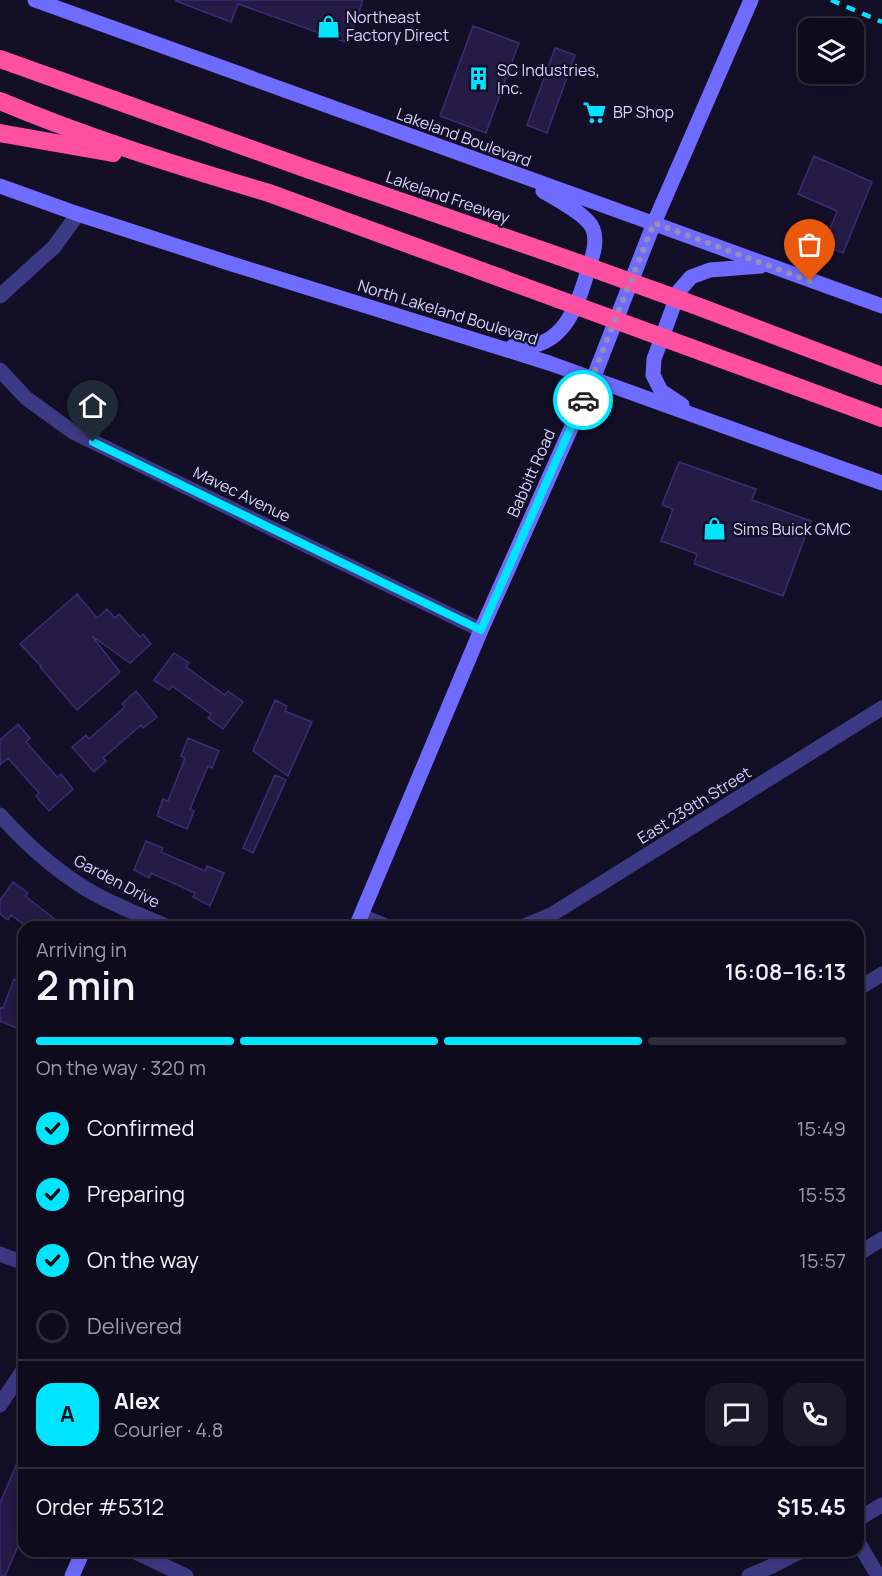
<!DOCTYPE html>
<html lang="en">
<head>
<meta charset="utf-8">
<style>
	body { margin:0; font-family:Manrope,sans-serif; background:#1c1929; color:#f1f3f6; height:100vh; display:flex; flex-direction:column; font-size:22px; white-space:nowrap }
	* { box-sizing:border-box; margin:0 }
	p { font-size:20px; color:#9b9ba3 }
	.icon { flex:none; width:33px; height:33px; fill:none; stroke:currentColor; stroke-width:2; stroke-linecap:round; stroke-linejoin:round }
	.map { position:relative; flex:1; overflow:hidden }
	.side { position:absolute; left:18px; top:921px; width:846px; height:636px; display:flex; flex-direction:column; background:#0e0b1c; border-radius:18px; box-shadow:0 6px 24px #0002,0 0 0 2px #2e2b3b }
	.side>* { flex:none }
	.controls { position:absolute; left:798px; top:18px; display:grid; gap:12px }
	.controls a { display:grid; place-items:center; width:66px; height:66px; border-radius:12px; background:#0e0b1c; box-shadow:0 6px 24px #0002,0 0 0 2px #2e2b3b; font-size:30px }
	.pin { position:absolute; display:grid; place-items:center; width:51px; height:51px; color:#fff; margin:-62px -26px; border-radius:50% 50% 50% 0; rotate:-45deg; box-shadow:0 0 6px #0007 }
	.pin .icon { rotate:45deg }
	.courier { position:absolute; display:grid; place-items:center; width:60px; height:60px; margin:-30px; border:4px solid #00e5ff; border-radius:50%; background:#fff; color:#222; box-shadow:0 2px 8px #0007 }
	.overview em { font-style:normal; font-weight:600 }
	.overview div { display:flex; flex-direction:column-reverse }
	.overview { display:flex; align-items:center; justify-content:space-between; height:102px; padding:0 18px }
	h1 { font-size:39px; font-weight:600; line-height:45px }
	.bar { display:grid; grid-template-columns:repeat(4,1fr); gap:9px 6px; align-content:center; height:72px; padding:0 18px }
	.bar i { height:8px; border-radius:4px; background:#2e2b3b }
	.bar .active { background:#00e5ff }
	.bar p { grid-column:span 4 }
	.line { display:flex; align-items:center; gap:15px; padding:0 18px; border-top:2px solid #2e2b3b }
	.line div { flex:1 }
	.round { display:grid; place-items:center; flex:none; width:63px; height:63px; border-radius:18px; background:#1c1929 }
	ol { padding:0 18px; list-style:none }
	li { display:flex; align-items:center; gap:18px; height:66px }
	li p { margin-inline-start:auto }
	li .icon { padding:6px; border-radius:50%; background:#00e5ff; color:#111; stroke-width:4 }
	li:last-child { color:#9b9ba3 }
	li i { width:33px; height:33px; border:3px solid #2e2b3b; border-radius:50% }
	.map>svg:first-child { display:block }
	.building { fill:#241b47; stroke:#3b2d73; stroke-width:1.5 }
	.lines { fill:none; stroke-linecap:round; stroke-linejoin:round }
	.street { stroke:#3d3a85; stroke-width:15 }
	.secondary { stroke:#6f6bff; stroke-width:15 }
	.highway { stroke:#ff4fa3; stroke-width:18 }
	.rail { stroke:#00e5ff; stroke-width:4.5; stroke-dasharray:9 8; stroke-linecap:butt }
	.done { stroke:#948fb3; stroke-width:6; stroke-dasharray:0 10.8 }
	.route { stroke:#00e5ff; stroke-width:8 }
	.labels { text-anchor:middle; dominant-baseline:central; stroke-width:4.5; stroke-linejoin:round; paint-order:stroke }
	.poi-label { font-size:16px; fill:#d9d4ff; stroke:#130f26; text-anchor:start }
	.street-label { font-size:16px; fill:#d9d4ff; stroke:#130f26 }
</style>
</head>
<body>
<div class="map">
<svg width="882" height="1576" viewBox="0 0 882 1576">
	<rect width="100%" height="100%" fill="#130f26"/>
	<path class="building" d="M 176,0 L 363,0 L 348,43 L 238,4 L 231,22 L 176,1 Z
		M 473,26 L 519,43 L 486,133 L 440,116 Z
		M 555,48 L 575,55 L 547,133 L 527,125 Z
		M 814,156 L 872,182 L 843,253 L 824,245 L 837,211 L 798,194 Z
		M 679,462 L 756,489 L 752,500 L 811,521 L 783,596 L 694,564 L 697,554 L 661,541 L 673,509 L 662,505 Z
		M 77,594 L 97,618 L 107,609 L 115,618 L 119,614 L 140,637 L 143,634 L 151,644 L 130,663 L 92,636 L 120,672 L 77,710 L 40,667 L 41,666 L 20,644 Z
		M 174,653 L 189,663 L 186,667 L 225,695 L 228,691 L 243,702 L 223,729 L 208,718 L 211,714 L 172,686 L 169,690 L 154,680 Z
		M 136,691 L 157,717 L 143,728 L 141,725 L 103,758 L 106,761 L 94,772 L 72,747 L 86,735 L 89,739 L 125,707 L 122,704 Z
		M 275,700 L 287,706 L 285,711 L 312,722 L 288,776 L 253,751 Z
		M 18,724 L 30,738 L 26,742 L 57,777 L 61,774 L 73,789 L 49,811 L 36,796 L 39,793 L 8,758 L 0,765 L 0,740 Z
		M 188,738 L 219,751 L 212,768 L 208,766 L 190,809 L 194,811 L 187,829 L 157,816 L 163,799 L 168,801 L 185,758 L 181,756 Z
		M 275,775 L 286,780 L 253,853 L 243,848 Z
		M 146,841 L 163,848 L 161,852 L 205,871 L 207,866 L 224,873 L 210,906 L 193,897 L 195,893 L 151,873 L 149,878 L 134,870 Z
		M 13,882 L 28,893 L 25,896 L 65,927 L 27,927 L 11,915 L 8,920 L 0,914 L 0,900 Z
		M 14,979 L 24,983 L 24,1031 L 0,1021 L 0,1007 L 3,1008 Z
		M 24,1447 L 24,1532 L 5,1576 L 0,1576 L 0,1503 Z"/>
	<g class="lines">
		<path class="street" d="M 0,296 L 54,247 L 78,214
			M 0,370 L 26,398 L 73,432 L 481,630
			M 0,815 C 25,843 55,870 88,890 C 113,905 141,915 168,927
			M 361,916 L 389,927
			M 522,927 L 551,915 L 882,708
			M 858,989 L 882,974
			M 0,1254 L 24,1263
			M 858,1254 L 882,1239
			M 0,1405 L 24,1369
			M 858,1519 L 882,1505
			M 858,1542 L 878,1576
			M 133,1551 L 186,1576
			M 749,1576 L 772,1566 L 801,1551"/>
		<path class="secondary" d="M 35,0 L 882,306
			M 0,186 L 78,214 L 232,264 L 549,363 L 882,483
			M 513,346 C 562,352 577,308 588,270 C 592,257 598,243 593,229 C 587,214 556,199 543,191
			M 682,405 L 661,391 L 653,375 L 654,359 L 679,291 L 691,277 L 710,270 L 761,266
			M 356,927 L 481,630 L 593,379 L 654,223 L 751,0
			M 72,1576 L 83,1551"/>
		<path class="highway" d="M 0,59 L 307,169 L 567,259 L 697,306 L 882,376
			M 0,101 C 88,138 178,166 269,193 L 882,418
			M 0,133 L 113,153"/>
		<path class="rail" d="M 831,0 L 882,22"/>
	</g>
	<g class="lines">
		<path class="done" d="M 583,400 L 654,223 L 810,281"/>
		<path class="route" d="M 93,442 L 481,630 L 583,400"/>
	</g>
	<defs>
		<symbol id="shop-bare" viewBox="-9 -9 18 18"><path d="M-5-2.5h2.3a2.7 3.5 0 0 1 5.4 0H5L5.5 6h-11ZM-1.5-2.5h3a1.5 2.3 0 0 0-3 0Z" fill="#00e5ff" stroke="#130f26" stroke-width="2.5" paint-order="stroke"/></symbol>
		<symbol id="building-bare" viewBox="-9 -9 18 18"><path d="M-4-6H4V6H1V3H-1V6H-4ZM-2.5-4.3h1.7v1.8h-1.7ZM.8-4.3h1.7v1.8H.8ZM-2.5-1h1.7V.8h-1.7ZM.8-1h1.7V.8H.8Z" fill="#00e5ff" stroke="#130f26" stroke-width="2.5" paint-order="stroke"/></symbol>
		<symbol id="supermarket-bare" viewBox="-9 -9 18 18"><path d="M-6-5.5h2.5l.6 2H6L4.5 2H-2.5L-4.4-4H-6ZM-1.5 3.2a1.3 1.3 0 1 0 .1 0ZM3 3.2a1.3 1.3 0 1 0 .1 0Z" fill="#00e5ff" stroke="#130f26" stroke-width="2.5" paint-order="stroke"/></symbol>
	</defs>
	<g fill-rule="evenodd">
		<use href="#shop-bare" x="312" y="10" width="33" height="33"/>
		<use href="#building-bare" x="462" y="62" width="33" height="33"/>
		<use href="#supermarket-bare" x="578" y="96" width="33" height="33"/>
		<use href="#shop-bare" x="698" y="512" width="33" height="33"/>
	</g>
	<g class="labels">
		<g class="poi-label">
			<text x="346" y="17">Northeast<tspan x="346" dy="18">Factory Direct</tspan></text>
			<text x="497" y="70">SC Industries,<tspan x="497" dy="18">Inc.</tspan></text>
			<text x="613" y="112">BP Shop</text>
			<text x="733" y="529">Sims Buick GMC</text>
		</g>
		<g class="street-label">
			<text transform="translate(464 137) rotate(20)">Lakeland Boulevard</text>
			<text transform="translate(448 197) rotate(19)">Lakeland Freeway</text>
			<text transform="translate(448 312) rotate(17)">North Lakeland Boulevard</text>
			<text transform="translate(531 473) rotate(-66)">Babbitt Road</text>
			<text transform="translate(242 494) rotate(26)">Mavec Avenue</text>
			<text transform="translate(694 805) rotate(-32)">East 239th Street</text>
			<text transform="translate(117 881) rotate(28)">Garden Drive</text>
		</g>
	</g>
</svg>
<div class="controls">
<a><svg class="icon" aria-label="layers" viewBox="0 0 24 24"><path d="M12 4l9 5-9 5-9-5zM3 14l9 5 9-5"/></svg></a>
</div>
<div class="pin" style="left:810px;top:281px;background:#ea580c"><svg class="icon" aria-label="bag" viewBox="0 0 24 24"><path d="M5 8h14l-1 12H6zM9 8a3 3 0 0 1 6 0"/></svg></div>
<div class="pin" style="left:93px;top:442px;background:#1f2937"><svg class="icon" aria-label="home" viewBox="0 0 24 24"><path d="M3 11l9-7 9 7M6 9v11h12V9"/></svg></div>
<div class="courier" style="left:583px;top:400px"><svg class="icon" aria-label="car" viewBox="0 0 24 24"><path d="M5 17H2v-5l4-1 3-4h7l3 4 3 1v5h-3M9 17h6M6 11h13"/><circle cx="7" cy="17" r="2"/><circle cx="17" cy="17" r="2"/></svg></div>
<section class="side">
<div class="overview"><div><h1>2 min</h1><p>Arriving in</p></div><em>16:08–16:13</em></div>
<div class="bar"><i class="active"></i><i class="active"></i><i class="active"></i><i></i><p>On the way · 320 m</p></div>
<ol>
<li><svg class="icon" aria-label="check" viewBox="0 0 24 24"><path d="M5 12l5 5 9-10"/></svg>Confirmed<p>15:49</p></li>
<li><svg class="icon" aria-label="check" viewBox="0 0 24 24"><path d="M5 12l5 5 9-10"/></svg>Preparing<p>15:53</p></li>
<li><svg class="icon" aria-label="check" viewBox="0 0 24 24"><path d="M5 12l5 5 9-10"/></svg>On the way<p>15:57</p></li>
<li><i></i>Delivered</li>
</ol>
<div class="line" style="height:108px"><b class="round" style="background:#00e5ff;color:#111">A</b><div><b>Alex</b><p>Courier · 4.8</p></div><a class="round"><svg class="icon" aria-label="chat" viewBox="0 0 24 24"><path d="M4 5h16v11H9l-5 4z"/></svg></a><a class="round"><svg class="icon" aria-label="phone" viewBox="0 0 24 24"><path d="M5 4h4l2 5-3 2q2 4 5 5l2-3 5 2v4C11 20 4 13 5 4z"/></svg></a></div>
<div class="line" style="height:78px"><div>Order #5312</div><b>$15.45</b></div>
</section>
</div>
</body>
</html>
